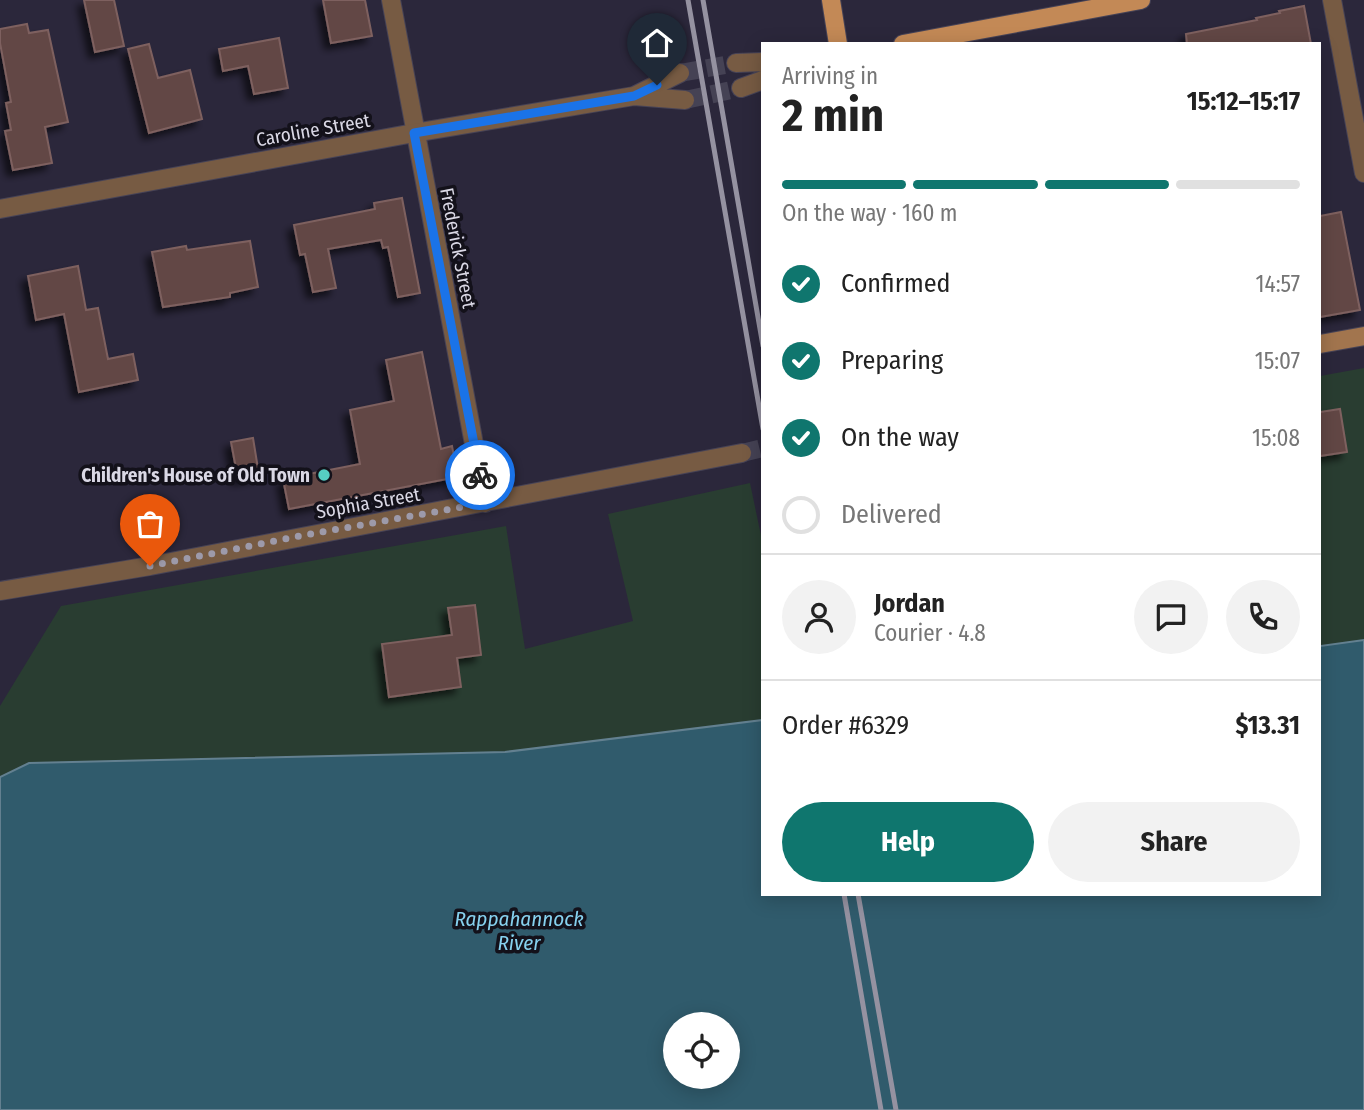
<!DOCTYPE html>
<html lang="en">
<head>
<meta charset="utf-8">
<style>
	body { margin:0; font-family:"Fira Sans Condensed",sans-serif; background:#f2f2f2; color:#222; height:100vh; display:flex; flex-direction:column; font-size:26px; white-space:nowrap }
	* { box-sizing:border-box; margin:0 }
	p { font-size:23px; color:#767676 }
	.icon { flex:none; width:38px; height:38px; fill:none; stroke:currentColor; stroke-width:2; stroke-linecap:round; stroke-linejoin:round }
	.map { position:relative; flex:1; overflow:hidden }
	.side { position:absolute; left:761px; top:42px; width:560px; height:854px; display:flex; flex-direction:column; background:#fff; border-radius:0px; box-shadow:0 4px 18px #0003 }
	.side>* { flex:none }
	.tools { position:absolute; left:663px; top:1012px; display:grid; gap:14px }
	.tools a { display:grid; place-items:center; width:77px; height:77px; border-radius:50%; background:#fff; box-shadow:0 4px 18px #0003; font-size:35px }
	.pin { position:absolute; display:grid; place-items:center; width:60px; height:60px; color:#fff; margin:-72px -30px; border-radius:50% 50% 50% 0; rotate:-45deg; box-shadow:0 0 7px #0007 }
	.pin .icon { rotate:45deg }
	.courier { position:absolute; display:grid; place-items:center; width:70px; height:70px; margin:-35px; border:5px solid #1a73e8; border-radius:50%; background:#fff; color:#222; box-shadow:0 2px 9px #0007 }
	.overview em { font-style:normal; font-weight:700 }
	.overview div { display:flex; flex-direction:column-reverse }
	.overview { display:flex; align-items:center; justify-content:space-between; height:119px; padding:0 21px }
	h1 { font-size:46px; font-weight:700; line-height:52px }
	.bar { display:grid; grid-template-columns:repeat(4,1fr); gap:10px 7px; align-content:center; height:84px; padding:0 21px }
	.bar i { height:9px; border-radius:5px; background:#e0e0e0 }
	.bar .on { background:#0f766e }
	.bar p { grid-column:span 4 }
	.line { display:flex; align-items:center; gap:18px; padding:0 21px; border-top:2px solid #e0e0e0 }
	.line div { flex:1 }
	.round { display:grid; place-items:center; flex:none; width:74px; height:74px; border-radius:37px; background:#f2f2f2 }
	ol { padding:0 21px; list-style:none }
	li { display:flex; align-items:center; gap:21px; height:77px }
	li p { margin-inline-start:auto }
	li .icon { padding:7px; border-radius:50%; background:#0f766e; color:#fff; stroke-width:4 }
	li:last-child { color:#767676 }
	li i { width:38px; height:38px; border:4px solid #e0e0e0; border-radius:50% }
	.button { display:flex; gap:14px; margin-top:auto; padding:14px 21px }
	.button a { flex:1; height:80px; border-radius:42px; background:#0f766e; color:#fff; font-size:28px; font-weight:700; line-height:80px; text-align:center }
	.button a+a { background:#f2f2f2; color:#222 }
	.map>svg:first-child { display:block }
	.green { fill:#293d31 }
	.water { fill:#305b6c; stroke:#638090; stroke-width:2; fill-rule:evenodd }
	.building { fill:#624745; stroke:#7e615f; stroke-width:2; filter:url(#shadow) }
	.lines { fill:none; stroke-linecap:round; stroke-linejoin:round }
	.minor-tunnel { stroke:#454254; stroke-width:18; stroke-dasharray:18 9; stroke-linecap:butt }
	.tertiary-tunnel { stroke:#454254; stroke-width:18; stroke-dasharray:18 9; stroke-linecap:butt }
	.minor-casing { stroke:#474356; stroke-width:20 }
	.tertiary-casing { stroke:#474356; stroke-width:20 }
	.secondary-casing { stroke:#474356; stroke-width:20 }
	.primary-casing { stroke:#474356; stroke-width:20 }
	.minor { stroke:#775b43; stroke-width:18 }
	.tertiary { stroke:#775b43; stroke-width:18 }
	.secondary { stroke:#a2754e; stroke-width:18 }
	.primary { stroke:#c38956; stroke-width:18 }
	.rail { stroke:#9592a1; stroke-width:5 }
	.done { stroke:#9d9aaa; stroke-width:7; stroke-dasharray:0 12.6 }
	.route { stroke:#1a73e8; stroke-width:9 }
	.poi-dot { fill:#56cec3; stroke:#13111a; stroke-width:2.5 }
	.labels { text-anchor:middle; dominant-baseline:central; stroke-width:7; stroke-linejoin:round; paint-order:stroke }
	.street-label { font-size:19px; fill:#dad8e5; stroke:#13111a }
	.poi-label { font-size:19px; font-weight:bold; fill:#dad8e5; stroke:#13111a; text-anchor:end }
	.water-label { font-size:21px; font-style:italic; fill:#86d1ee; stroke:#13111a }
</style>
</head>
<body>
<div class="map">
<svg width="1364" height="1110" viewBox="0 0 1364 1110">
	<defs>
		<filter id="shadow"><feDropShadow dx="-6" dy="6" stdDeviation="3.5" flood-color="#0009"/></filter>
	</defs>
	<rect width="100%" height="100%" fill="#2b273b"/>
	<path class="green" d="M 1364,368 L 1364,640 L 1320,646 L 1320,452 L 1320,456 L 1347,452 L 1340,409 L 1320,412 L 1320,376 Z
		M 750,483 L 763,545 L 763,720 L 505,752 L 29,763 L 0,777 L 0,706 L 61,606 L 506,526 L 525,649 L 633,621 L 608,514 Z"/>
	<path class="water" d="M 1364,640 L 1364,1110 L 0,1110 L 0,777 L 29,763 L 505,752 L 763,720 L 763,894 L 1320,894 L 1320,646 ZM 676,1024 L 728,1024 L 728,1076 L 676,1076 Z"/>
	<path class="building" d="M 84,0 L 114,0 L 124,46 L 95,52 Z
		M 323,0 L 365,0 L 372,36 L 331,43 Z
		M 1304,6 L 1311,44 L 1187,44 L 1186,34 L 1257,20 L 1256,18 L 1280,13 L 1279,11 Z
		M 27,24 L 29,33 L 48,30 L 68,122 L 45,127 L 52,163 L 13,170 L 5,131 L 11,130 L 6,103 L 11,102 L 0,43 L 0,29 Z
		M 279,38 L 288,88 L 254,94 L 248,66 L 223,71 L 219,49 Z
		M 149,44 L 158,78 L 190,70 L 202,119 L 149,133 L 128,49 Z
		M 402,198 L 420,293 L 398,297 L 388,247 L 383,248 L 381,240 L 328,249 L 336,288 L 313,292 L 305,254 L 300,255 L 294,225 L 375,209 L 374,203 Z
		M 1341,212 L 1360,310 L 1320,317 L 1320,216 Z
		M 250,241 L 258,287 L 230,293 L 230,297 L 163,307 L 152,252 L 186,246 L 187,250 Z
		M 78,266 L 86,310 L 98,308 L 108,359 L 133,354 L 138,380 L 79,392 L 64,314 L 36,320 L 28,276 Z
		M 422,352 L 441,449 L 452,446 L 458,477 L 289,509 L 283,479 L 360,464 L 350,410 L 394,401 L 386,360 Z
		M 1340,409 L 1347,452 L 1320,456 L 1320,412 Z
		M 253,438 L 259,475 L 238,479 L 231,442 Z
		M 475,605 L 481,655 L 457,658 L 461,687 L 389,697 L 382,644 L 452,635 L 448,608 Z"/>
	<g class="lines">
		<path class="minor-tunnel" d="M 742,453 L 763,448"/>
		<path class="tertiary-tunnel" d="M 680,73 L 736,63
			M 685,100 L 741,88"/>
		<defs>
			<path id="minor" d="M 391,0 L 485,503
				M 1332,0 L 1364,173
				M 0,591 L 150,566 L 742,453"/>
			<path id="tertiary" d="M 736,63 L 763,62
				M 741,88 L 763,80
				M 634,96 L 680,73
				M 0,209 L 414,133 L 634,96 L 685,100"/>
			<path id="secondary" d="M 1320,344 L 1364,336"/>
			<path id="primary" d="M 831,0 L 838,44
				M 903,44 L 1141,0"/>
		</defs>
		<use href="#minor" class="minor-casing"/>
		<use href="#tertiary" class="tertiary-casing"/>
		<use href="#secondary" class="secondary-casing"/>
		<use href="#primary" class="primary-casing"/>
		<use href="#minor" class="minor"/>
		<use href="#tertiary" class="tertiary"/>
		<use href="#secondary" class="secondary"/>
		<use href="#primary" class="primary"/>
		<path class="rail" d="M 688,0 L 763,429
			M 703,0 L 763,346
			M 844,894 L 881,1110
			M 858,894 L 896,1110"/>
	</g>
	<g class="lines">
		<path class="done" d="M 150,566 L 305,535 L 485,503 L 480,475"/>
		<path class="route" d="M 480,475 L 414,133 L 634,96 L 657,85"/>
	</g>
	<circle class="poi-dot" cx="324" cy="475" r="7"/>
	<g class="labels">
		<g class="street-label">
			<text transform="translate(313 130) rotate(-10)">Caroline Street</text>
			<text transform="translate(458 248) rotate(79)">Frederick Street</text>
			<text transform="translate(368 503) rotate(-10)">Sophia Street</text>
		</g>
		<g class="poi-label">
			<text x="310" y="475">Children's House of Old Town</text>
		</g>
		<g class="water-label">
			<text x="519" y="919">Rappahannock<tspan x="519" dy="24">River</tspan></text>
		</g>
	</g>
</svg>
<div class="tools">
<a><svg class="icon" aria-label="locate" viewBox="0 0 24 24"><circle cx="12" cy="12" r="6"/><path d="M12 2v4M12 18v4M2 12h4M18 12h4"/></svg></a>
</div>
<div class="pin" style="left:150px;top:566px;background:#ea580c"><svg class="icon" aria-label="bag" viewBox="0 0 24 24"><path d="M5 8h14l-1 12H6zM9 8a3 3 0 0 1 6 0"/></svg></div>
<div class="pin" style="left:657px;top:85px;background:#1f2937"><svg class="icon" aria-label="home" viewBox="0 0 24 24"><path d="M3 11l9-7 9 7M6 9v11h12V9"/></svg></div>
<div class="courier" style="left:480px;top:475px"><svg class="icon" aria-label="bike" viewBox="0 0 24 24"><circle cx="6" cy="16" r="4"/><circle cx="18" cy="16" r="4"/><path d="M6 16l4-8h5l3 8M10 8l3 8H6M13 5h3"/></svg></div>
<section class="side">
<div class="overview"><div><h1>2 min</h1><p>Arriving in</p></div><em>15:12–15:17</em></div>
<div class="bar"><i class="on"></i><i class="on"></i><i class="on"></i><i></i><p>On the way · 160 m</p></div>
<ol>
<li><svg class="icon" aria-label="check" viewBox="0 0 24 24"><path d="M5 12l5 5 9-10"/></svg>Confirmed<p>14:57</p></li>
<li><svg class="icon" aria-label="check" viewBox="0 0 24 24"><path d="M5 12l5 5 9-10"/></svg>Preparing<p>15:07</p></li>
<li><svg class="icon" aria-label="check" viewBox="0 0 24 24"><path d="M5 12l5 5 9-10"/></svg>On the way<p>15:08</p></li>
<li><i></i>Delivered</li>
</ol>
<div class="line" style="height:126px"><a class="round"><svg class="icon" aria-label="person" viewBox="0 0 24 24"><circle cx="12" cy="8" r="4"/><path d="M4 21q1-7 8-7t8 7"/></svg></a><div><b>Jordan</b><p>Courier · 4.8</p></div><a class="round"><svg class="icon" aria-label="chat" viewBox="0 0 24 24"><path d="M4 5h16v11H9l-5 4z"/></svg></a><a class="round"><svg class="icon" aria-label="phone" viewBox="0 0 24 24"><path d="M5 4h4l2 5-3 2q2 4 5 5l2-3 5 2v4C11 20 4 13 5 4z"/></svg></a></div>
<div class="line" style="height:91px"><div>Order #6329</div><b>$13.31</b></div>
<div class="button"><a>Help</a><a>Share</a></div>
</section>
</div>
</body>
</html>
